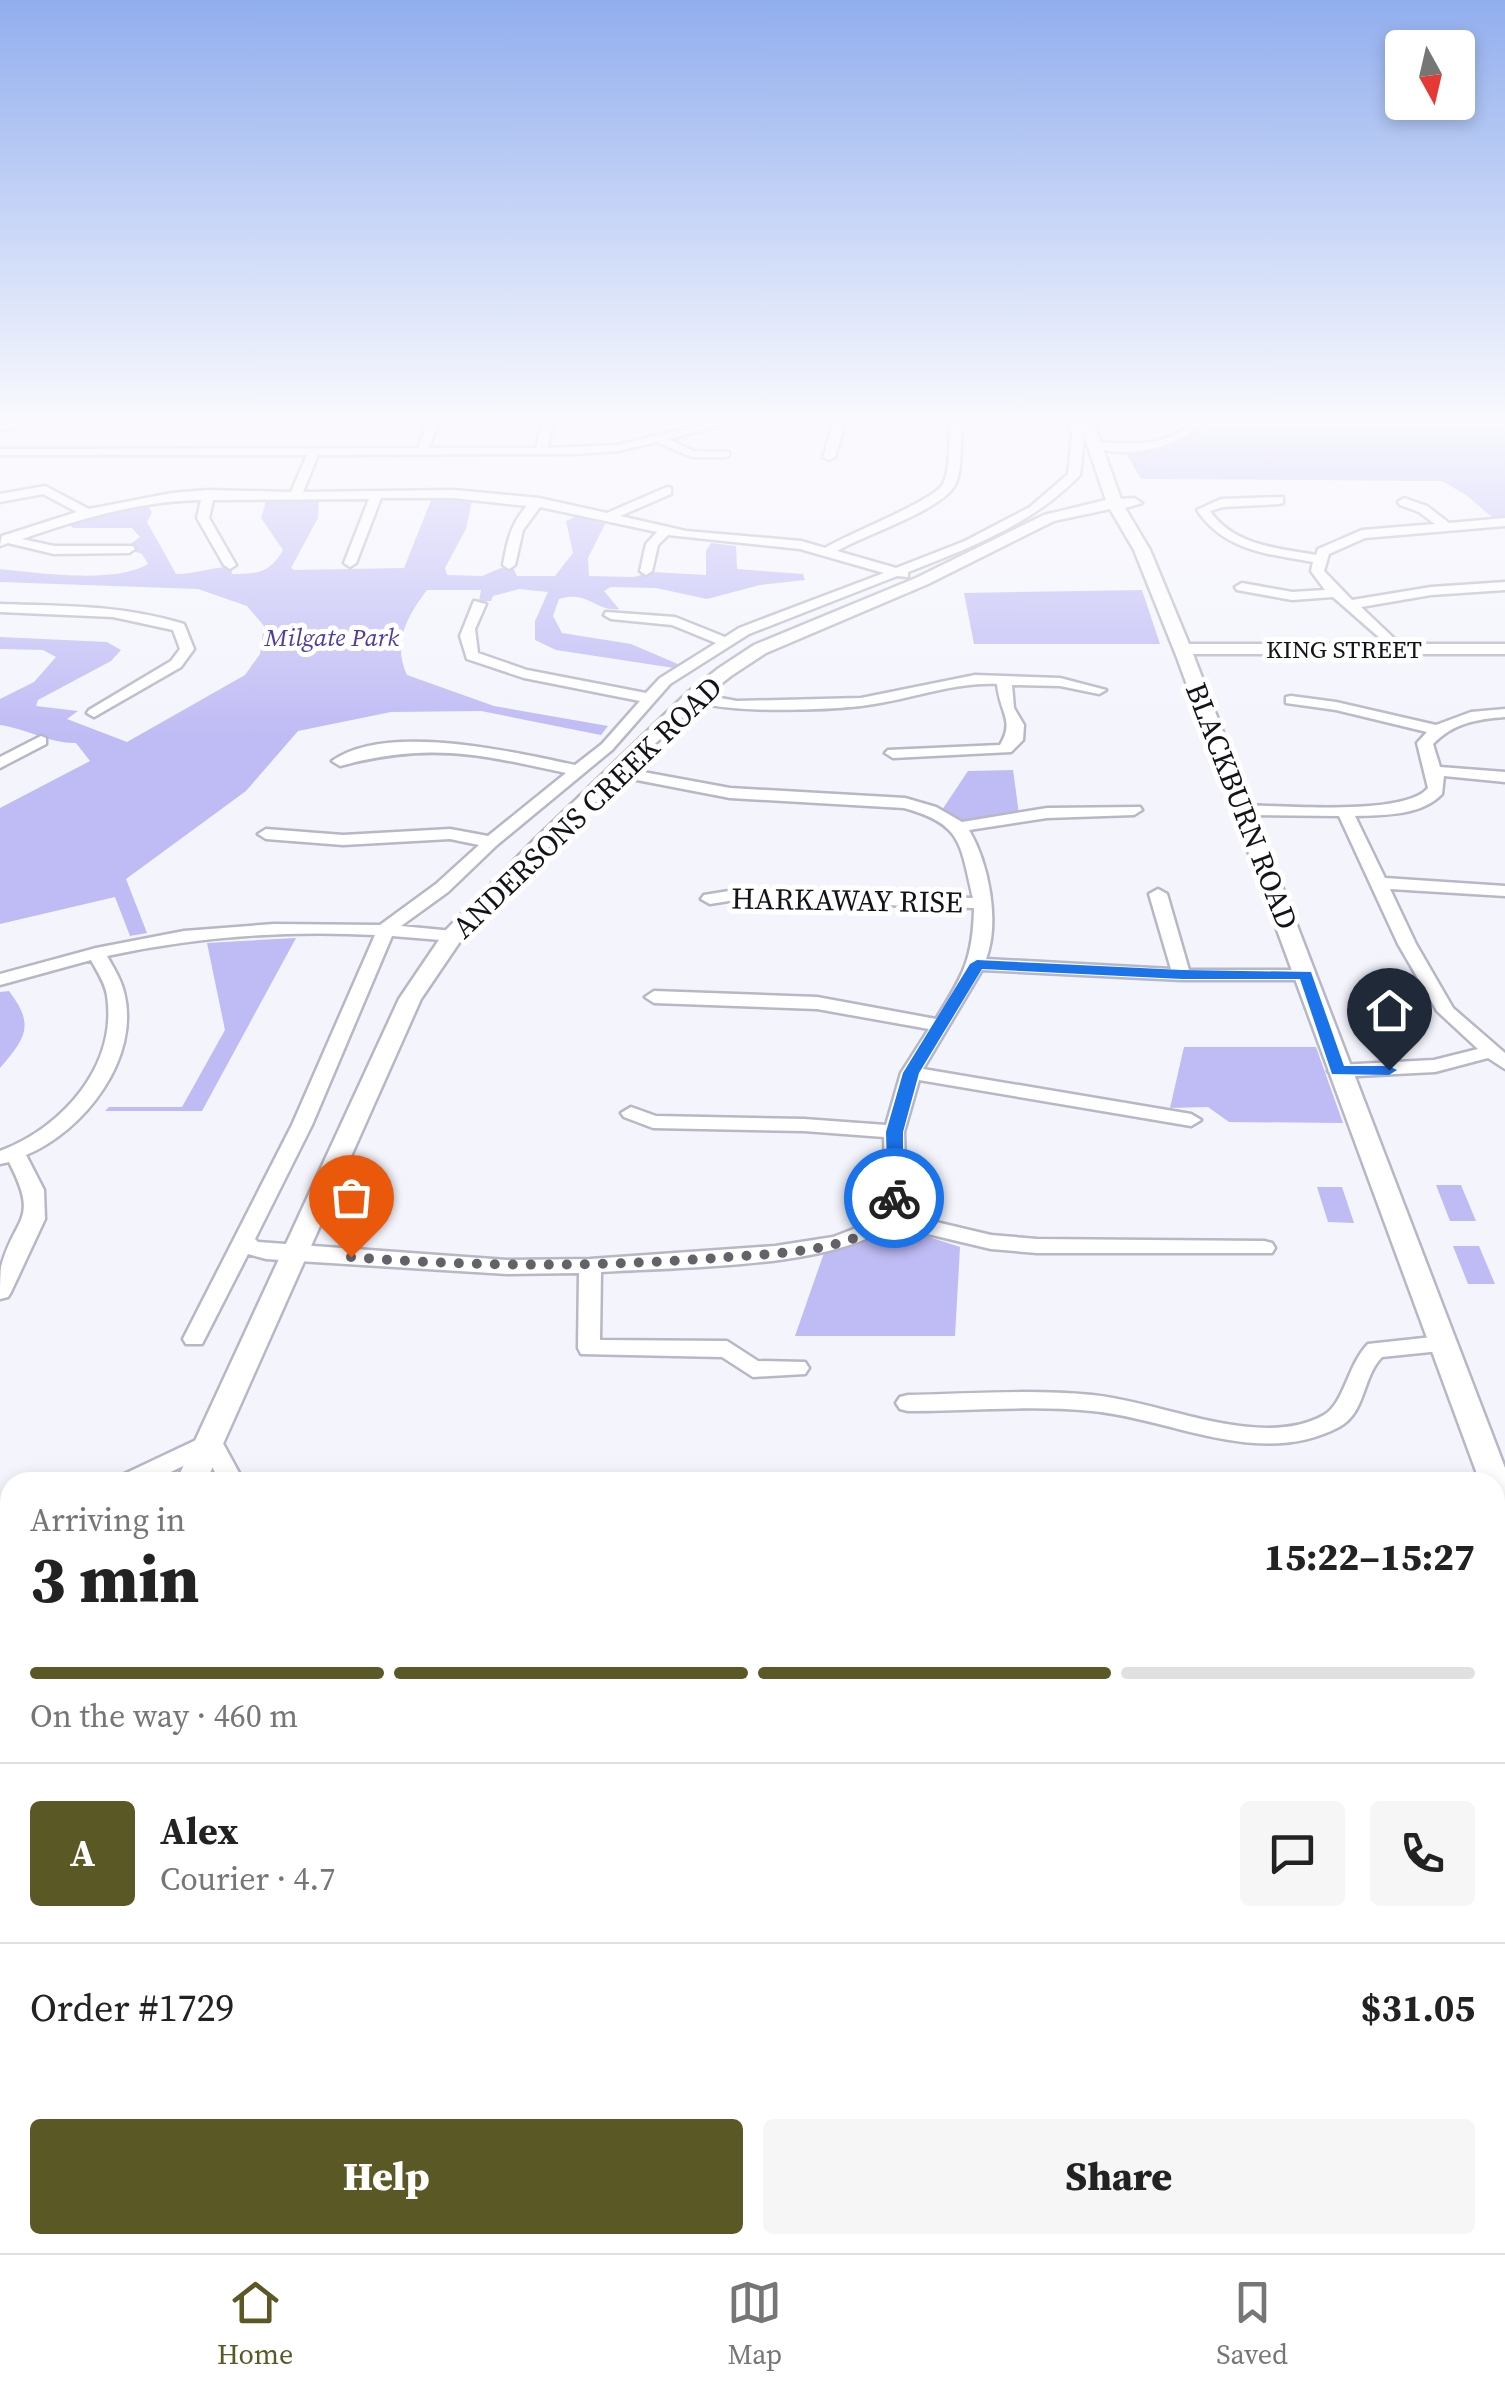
<!DOCTYPE html>
<html lang="en">
<head>
<meta charset="utf-8">
<style>
	body { margin:0; font-family:"Source Serif 4",serif; background:#f6f6f6; color:#222; height:100vh; display:flex; flex-direction:column; font-size:38px; white-space:nowrap }
	* { box-sizing:border-box; margin:0 }
	p { font-size:32px; color:#767676 }
	.icon { flex:none; width:55px; height:55px; fill:none; stroke:currentColor; stroke-width:2; stroke-linecap:round; stroke-linejoin:round }
	.map { position:relative; flex:1; overflow:hidden }
	.details { position:absolute; left:0px; top:1472px; width:1505px; height:782px; display:flex; flex-direction:column; background:#fff; border-radius:30px 30px 0 0; box-shadow:0 5px 15px #0003 }
	.details>* { flex:none }
	.needle { width:65px; rotate:172deg }
	.fabs { position:absolute; left:1385px; top:30px; display:grid; gap:20px }
	.fabs a { display:grid; place-items:center; width:90px; height:90px; border-radius:10px; background:#fff; box-shadow:0 5px 15px #0003; font-size:50px }
	.pin { position:absolute; display:grid; place-items:center; width:85px; height:85px; color:#fff; margin:-102px -42px; border-radius:50% 50% 50% 0; rotate:-45deg; box-shadow:0 0 10px #0007 }
	.pin .icon { rotate:45deg }
	.courier { position:absolute; display:grid; place-items:center; width:100px; height:100px; margin:-50px; border:8px solid #1a73e8; border-radius:50%; background:#fff; color:#222; box-shadow:0 2px 12px #0007 }
	.overview em { font-style:normal; font-weight:800 }
	.overview div { display:flex; flex-direction:column-reverse }
	.overview { display:flex; align-items:center; justify-content:space-between; height:170px; padding:0 30px }
	h1 { font-size:65px; font-weight:800; line-height:75px }
	.bar { display:grid; grid-template-columns:repeat(4,1fr); gap:15px 10px; align-content:center; height:120px; padding:0 30px }
	.bar i { height:12px; border-radius:8px; background:#e0e0e0 }
	.bar .active { background:#5a5926 }
	.bar p { grid-column:span 4 }
	.line { display:flex; align-items:center; gap:25px; padding:0 30px; border-top:2px solid #e0e0e0 }
	.line div { flex:1 }
	.round { display:grid; place-items:center; flex:none; width:105px; height:105px; border-radius:10px; background:#f6f6f6 }
	.primary-button { display:flex; gap:20px; margin-top:auto; padding:20px 30px }
	.primary-button a { flex:1; height:115px; border-radius:10px; background:#5a5926; color:#fff; font-size:40px; font-weight:800; line-height:115px; text-align:center }
	.primary-button a+a { background:#f6f6f6; color:#222 }
	.tab-bar { display:flex; justify-content:space-around; align-items:center; height:140px; border-top:2px solid #e0e0e0; background:#fff; font-size:28px; color:#767676 }
	.tab-bar a { display:grid; justify-items:center; gap:5px }
	.tab-bar .active { color:#5a5926 }
	.map>svg:first-child { display:block }
	.green { fill:#bfbbf5 }
	.lines { fill:none; stroke-linecap:round; stroke-linejoin:round }
	.minor-casing { stroke:#b7b7c5; stroke-width:5 }
	.major-casing { stroke:#b7b7c5; stroke-width:5 }
	.minor { fill:#fff; fill-rule:evenodd }
	.major { fill:#fff; fill-rule:evenodd }
	.shaded-wall { fill:#9796a1 }
	.building { fill:#d8d7e6; stroke:#9796a1; stroke-width:2.5 }
	.route { fill:#1a73e8 }
	.done { stroke:#626268; stroke-width:10; stroke-dasharray:0 18 }
	.labels { text-anchor:middle; dominant-baseline:central; stroke-width:10; stroke-linejoin:round; paint-order:stroke }
	.far-park-label { font-size:25px; font-style:italic; fill:#503d9a; stroke:#fff }
	.far-street-label { font-size:25px; fill:#141318; stroke:#fff }
	.street-label { font-size:30px; fill:#141318; stroke:#fff }
</style>
</head>
<body>
<div class="map">
<svg width="1505" height="2253" viewBox="0 0 1505 2253">
	<rect width="100%" height="100%" fill="#f4f4fd"/>
	<path class="green" d="M 1208,421 L 1505,421 L 1505,517 L 1493,518 L 1466,495 L 1442,481 L 1141,479 L 1127,455 C 1149,435 1174,458 1208,421 Z
		M 267,498 L 319,498 L 318,518 L 291,568 L 294,570 L 404,568 L 432,498 L 472,500 L 466,529 L 445,568 L 447,575 L 482,576 L 501,568 L 513,568 L 517,576 L 555,576 L 573,553 L 566,521 L 577,516 L 605,524 L 588,558 L 589,576 L 634,577 L 652,572 L 706,575 L 706,551 L 711,543 L 736,546 L 737,569 L 803,574 L 805,580 L 760,585 L 707,599 L 656,588 L 611,587 L 604,591 L 619,609 C 595,612 589,590 559,599 L 553,616 L 562,633 L 631,644 L 680,665 L 674,668 L 556,650 L 535,640 L 535,621 L 548,592 L 519,589 L 493,596 L 491,601 L 479,601 L 481,590 L 427,590 C 407,617 392,642 407,675 L 494,706 L 608,726 L 601,735 L 481,711 L 391,712 L 298,731 L 246,791 L 126,879 L 147,933 L 130,936 L 115,897 L 0,924 L 0,808 L 90,761 L 76,743 C 48,743 28,729 0,725 L 0,699 L 34,682 L 56,657 L 43,650 L 0,649 L 0,637 L 107,642 L 121,650 L 111,661 L 38,700 L 36,706 L 78,711 L 67,719 L 127,742 L 245,675 L 260,654 L 264,626 L 247,606 L 198,589 L 0,582 L 0,569 C 39,573 116,584 148,564 L 142,554 L 133,551 L 129,545 L 140,537 L 132,528 L 73,528 L 69,524 L 147,505 L 152,512 L 147,522 L 176,574 C 195,574 212,567 231,567 L 232,574 C 258,574 270,573 283,550 L 261,518 Z
		M 1142,590 L 1160,644 L 974,644 L 964,593 Z
		M 1013,770 L 1019,814 L 966,824 L 942,810 L 968,771 Z
		M 296,938 L 202,1111 L 105,1111 L 109,1107 L 182,1107 L 225,1030 L 207,943 Z
		M 9,991 C 35,1025 26,1038 0,1068 L 0,992 Z
		M 1184,1047 L 1316,1047 L 1343,1123 L 1229,1122 L 1208,1107 L 1170,1108 Z
		M 1436,1185 L 1461,1185 L 1476,1221 L 1450,1221 Z
		M 1317,1187 L 1342,1187 L 1354,1223 L 1328,1222 Z
		M 898,1227 L 960,1247 L 955,1336 L 795,1336 L 824,1253 Z
		M 1453,1246 L 1479,1246 L 1495,1284 L 1468,1284 Z
		M 1495,1912 L 1505,1912 L 1505,2077 L 1495,2076 Z"/>
	<g class="lines">
		<defs>
			<path id="minor" d="M 16,421 L 38,421 L 0,431 L 0,425 Z
				M 428,421 L 439,421 L 429,448 L 536,448 L 542,421 L 553,421 L 548,448 L 618,445 L 717,421 L 737,421 L 669,439 L 693,451 L 729,452 L 729,456 L 725,457 L 691,457 L 657,442 L 618,451 L 577,454 L 318,455 L 303,492 L 454,490 L 539,498 L 607,513 L 667,487 L 671,488 L 671,494 L 620,516 L 686,531 L 801,541 L 825,548 C 847,534 934,501 943,484 C 951,468 949,439 950,421 L 962,421 C 960,440 963,469 955,485 C 942,510 864,535 837,551 L 896,568 L 965,541 L 1030,507 L 1068,474 L 1072,435 L 1068,421 L 1079,421 L 1084,435 L 1080,475 C 1033,524 970,548 908,572 L 908,577 L 897,576 L 749,634 L 670,684 L 612,750 L 497,845 L 448,892 L 401,926 L 453,931 L 462,936 L 453,941 L 392,936 L 312,1125 L 255,1239 L 258,1242 L 507,1260 L 590,1259 L 775,1246 L 833,1237 L 859,1227 L 877,1213 L 886,1195 L 884,1137 L 804,1131 L 653,1128 L 624,1117 L 621,1113 L 631,1107 L 656,1116 L 804,1119 L 886,1125 L 901,1073 L 929,1029 L 817,1009 L 654,1003 L 645,997 L 654,991 L 817,997 L 936,1019 C 963,976 973,959 974,908 L 735,900 L 710,904 L 701,899 L 704,895 L 735,890 L 973,898 C 960,844 963,824 904,808 L 730,798 L 611,775 L 611,769 L 616,767 L 730,788 L 905,798 L 936,807 L 962,822 L 1047,808 L 1140,807 L 1142,810 L 1134,815 L 1047,818 L 969,830 C 989,864 1000,922 986,959 L 1171,969 L 1149,894 L 1158,889 L 1167,894 L 1189,970 L 1305,970 L 1314,975 L 1305,980 L 1182,980 L 982,970 L 923,1069 L 1191,1114 L 1201,1120 L 1191,1126 L 919,1080 L 904,1132 L 906,1195 L 898,1213 L 991,1235 L 1037,1239 L 1264,1241 L 1272,1243 L 1275,1248 L 1272,1253 L 1037,1253 L 991,1249 L 890,1225 C 834,1269 675,1267 601,1272 L 600,1340 L 727,1341 L 758,1361 L 805,1362 L 809,1368 L 805,1374 L 753,1377 L 722,1357 L 581,1354 L 578,1348 L 579,1273 L 507,1274 L 266,1259 L 248,1254 L 202,1344 L 186,1344 L 183,1339 L 292,1125 L 375,935 C 285,930 195,937 107,956 C 113,967 121,979 124,992 C 141,1058 84,1131 26,1155 L 44,1190 L 45,1219 L 11,1292 L 8,1297 L 0,1299 C 0,1289 0,1277 1,1267 C 15,1215 40,1222 9,1162 L 0,1164 L 0,1151 C 62,1128 118,1066 107,995 C 105,983 97,971 91,960 L 0,985 L 0,974 L 96,948 L 184,931 L 274,924 L 380,925 L 436,884 L 479,845 L 450,839 L 343,845 L 266,839 L 258,834 L 266,829 L 343,835 L 450,829 L 488,836 L 566,773 C 479,754 428,742 340,766 L 332,761 C 386,722 514,752 575,765 L 602,744 L 640,701 L 524,678 L 467,659 L 460,636 L 474,601 L 486,604 L 475,629 L 478,653 L 527,670 L 646,693 L 660,678 L 716,643 L 672,625 L 611,619 L 604,615 L 606,612 L 675,617 L 725,637 L 739,628 L 884,573 L 800,549 L 668,535 L 658,545 L 652,571 L 646,575 L 640,571 L 646,544 L 657,532 L 540,507 L 523,530 L 515,565 L 509,569 L 503,565 C 507,542 511,523 527,506 L 454,498 L 381,498 L 356,563 L 350,567 L 344,563 L 369,499 L 213,500 L 209,518 L 236,565 L 230,569 L 224,565 L 197,518 L 201,500 C 139,501 80,519 22,539 L 54,546 L 133,546 L 135,549 L 129,553 L 54,554 L 8,543 L 0,546 L 2,536 L 77,512 L 43,494 L 0,502 L 0,494 L 45,486 L 89,509 L 172,493 L 208,490 L 291,492 L 307,455 L 0,455 L 0,449 L 418,448 Z
				M 827,421 L 839,421 L 844,427 L 835,457 L 829,460 L 823,457 L 832,428 Z
				M 1193,421 L 1205,421 C 1182,448 1122,461 1090,445 L 1096,442 C 1130,444 1167,448 1193,421 Z
				M 1283,497 L 1283,503 L 1279,504 L 1223,507 L 1210,511 C 1234,546 1278,548 1316,555 L 1318,549 L 1362,530 L 1435,524 L 1419,512 L 1400,505 L 1398,502 L 1404,498 L 1427,506 L 1449,523 L 1505,518 L 1505,526 L 1365,538 L 1329,554 L 1324,571 L 1352,600 L 1431,587 L 1505,582 L 1505,590 L 1431,595 L 1361,607 L 1402,646 L 1404,649 L 1397,653 L 1333,597 L 1292,600 L 1237,590 L 1235,587 L 1242,583 L 1292,592 L 1325,590 L 1311,571 L 1313,562 C 1268,554 1224,551 1197,510 L 1221,499 Z
				M 0,604 C 63,606 123,605 184,624 L 194,649 L 181,667 L 94,717 L 87,713 L 89,710 L 171,661 L 180,649 L 173,630 L 113,617 L 0,612 Z
				M 975,675 L 1060,678 L 1106,690 L 1099,694 L 1060,686 L 1012,685 L 1014,708 L 1024,725 L 1023,740 L 1011,752 L 893,758 L 885,753 L 888,750 L 1000,745 C 1015,720 1000,714 997,684 C 951,682 907,701 861,706 C 825,710 713,715 686,697 L 693,693 L 737,701 L 861,698 Z
				M 1291,696 L 1336,702 L 1436,725 L 1471,712 L 1505,709 L 1505,717 C 1477,719 1453,723 1433,744 L 1440,767 L 1505,772 L 1505,782 L 1444,776 L 1442,794 C 1421,816 1384,815 1355,816 L 1385,878 L 1505,886 L 1505,896 L 1390,889 L 1416,944 L 1453,1008 L 1505,1053 L 1505,1069 L 1488,1058 L 1435,1072 L 1338,1077 L 1328,1071 L 1338,1065 L 1434,1060 L 1478,1049 L 1437,1011 L 1398,944 L 1339,816 L 1243,815 L 1235,810 L 1243,805 C 1281,806 1406,816 1428,788 L 1417,743 L 1427,732 L 1336,710 L 1286,703 L 1286,697 Z
				M 41,736 L 46,738 L 46,744 L 0,768 L 0,757 Z
				M 1442,1336 L 1450,1338 L 1453,1344 L 1450,1350 L 1382,1357 C 1362,1377 1366,1413 1339,1427 C 1260,1469 1173,1419 1092,1411 C 1031,1405 969,1411 908,1411 L 900,1409 L 896,1403 L 900,1397 L 908,1395 C 969,1394 1031,1389 1092,1395 C 1160,1401 1261,1451 1324,1415 C 1344,1404 1348,1364 1368,1344 Z
				M 211,1433 L 219,1436 L 244,1482 L 220,1482 L 206,1455 L 150,1482 L 117,1482 L 120,1476 Z
				M 0,1503 L 10,1503 L 10,1538 L 0,1537 Z
				M 1505,1524 L 1505,1563 L 1495,1564 L 1495,1525 Z
				M 1495,1579 L 1505,1582 L 1505,1605 L 1495,1602 Z
				M 0,1932 L 10,1933 L 10,1961 L 0,1960 Z
				M 1276,2245 L 1310,2245 L 1312,2253 L 1278,2253 Z"/>
			<path id="major" d="M 1079,421 L 1093,421 L 1121,499 L 1134,498 L 1142,503 L 1125,508 L 1150,550 L 1189,644 L 1505,644 L 1505,654 L 1193,654 L 1505,1468 L 1505,1522 L 1495,1519 L 1495,1482 L 1480,1482 L 1176,655 L 1134,550 L 1110,509 L 1054,521 L 928,584 L 766,653 L 731,676 L 699,701 L 548,848 L 461,940 L 421,999 L 206,1482 L 176,1482 L 399,999 L 445,931 L 534,840 L 687,693 L 719,668 L 754,645 L 916,578 L 1044,515 L 1106,500 Z
				M 10,1852 L 10,1903 L 0,1907 L 0,1855 Z"/>
		</defs>
		<use href="#minor" class="minor-casing"/>
		<use href="#major" class="major-casing"/>
		<use href="#minor" class="minor"/>
		<use href="#major" class="major"/>
	</g>
	<path class="shaded-wall" d="M 83,2245 L 99,2245 L 97,2253 L 81,2253 Z"/>
	<path class="building" d="M 10,2158 L 10,2245 L 83,2245 L 81,2253 L 0,2253 L 0,2161 Z"/>
	<linearGradient id="sky" x2="0" y2="1"><stop stop-color="#91aeee"/><stop offset="0.57" stop-color="#fafafe"/><stop offset="1" stop-color="#fafafe" stop-opacity="0"/></linearGradient>
	<rect width="1505" height="737" fill="url(#sky)"/>
	<path class="route" d="M 977,960 L 1182,970 L 1311,972 L 1344,1066 L 1389,1066 L 1397,1070 L 1389,1075 L 1332,1074 L 1300,979 L 1182,979 L 982,969 L 919,1073 L 903,1132 L 903,1198 L 894,1204 L 888,1202 L 886,1132 L 903,1073 L 970,964 Z"/>
	<g class="lines">
		<path class="done" d="M 351,1257 C 474,1267 594,1267 716,1258 C 760,1254 810,1254 852,1239 C 872,1231 887,1218 894,1198"/>
	</g>
	<g class="labels">
		<g class="far-park-label">
			<text x="332" y="637">Milgate Park</text>
		</g>
		<g class="far-street-label">
			<text x="1344" y="649">KING STREET</text>
		</g>
		<g class="street-label">
			<text transform="translate(1242 806) rotate(69)">BLACKBURN ROAD</text>
			<text transform="translate(587 807) rotate(-44)">ANDERSONS CREEK ROAD</text>
			<text transform="translate(847 900) rotate(1)">HARKAWAY RISE</text>
		</g>
	</g>
</svg>
<div class="fabs">
<a><svg class="needle" viewBox="-14 -14 28 28"><path d="M0-13l5 13h-10z" fill="#e53935"/><path d="M0 13l5-13h-10z" fill="#767676"/></svg></a>
</div>
<div class="pin" style="left:351px;top:1257px;background:#ea580c"><svg class="icon" aria-label="bag" viewBox="0 0 24 24"><path d="M5 8h14l-1 12H6zM9 8a3 3 0 0 1 6 0"/></svg></div>
<div class="pin" style="left:1389px;top:1070px;background:#1f2937"><svg class="icon" aria-label="home" viewBox="0 0 24 24"><path d="M3 11l9-7 9 7M6 9v11h12V9"/></svg></div>
<div class="courier" style="left:894px;top:1198px"><svg class="icon" aria-label="bike" viewBox="0 0 24 24"><circle cx="6" cy="16" r="4"/><circle cx="18" cy="16" r="4"/><path d="M6 16l4-8h5l3 8M10 8l3 8H6M13 5h3"/></svg></div>
<section class="details">
<div class="overview"><div><h1>3 min</h1><p>Arriving in</p></div><em>15:22–15:27</em></div>
<div class="bar"><i class="active"></i><i class="active"></i><i class="active"></i><i></i><p>On the way · 460 m</p></div>
<div class="line" style="height:180px"><b class="round" style="background:#5a5926;color:#fff">A</b><div><b>Alex</b><p>Courier · 4.7</p></div><a class="round"><svg class="icon" aria-label="chat" viewBox="0 0 24 24"><path d="M4 5h16v11H9l-5 4z"/></svg></a><a class="round"><svg class="icon" aria-label="phone" viewBox="0 0 24 24"><path d="M5 4h4l2 5-3 2q2 4 5 5l2-3 5 2v4C11 20 4 13 5 4z"/></svg></a></div>
<div class="line" style="height:130px"><div>Order #1729</div><b>$31.05</b></div>
<div class="primary-button"><a>Help</a><a>Share</a></div>
</section>
</div>
<nav class="tab-bar">
<a class="active"><svg class="icon" aria-label="home" viewBox="0 0 24 24"><path d="M3 11l9-7 9 7M6 9v11h12V9"/></svg>Home</a>
<a><svg class="icon" aria-label="map" viewBox="0 0 24 24"><path d="M3 6l6-2 6 2 6-2v14l-6 2-6-2-6 2zM9 4v14M15 6v14"/></svg>Map</a>
<a><svg class="icon" aria-label="saved" viewBox="0 0 24 24"><path d="M7 4h10v16l-5-4-5 4z"/></svg>Saved</a>
</nav>
</body>
</html>
